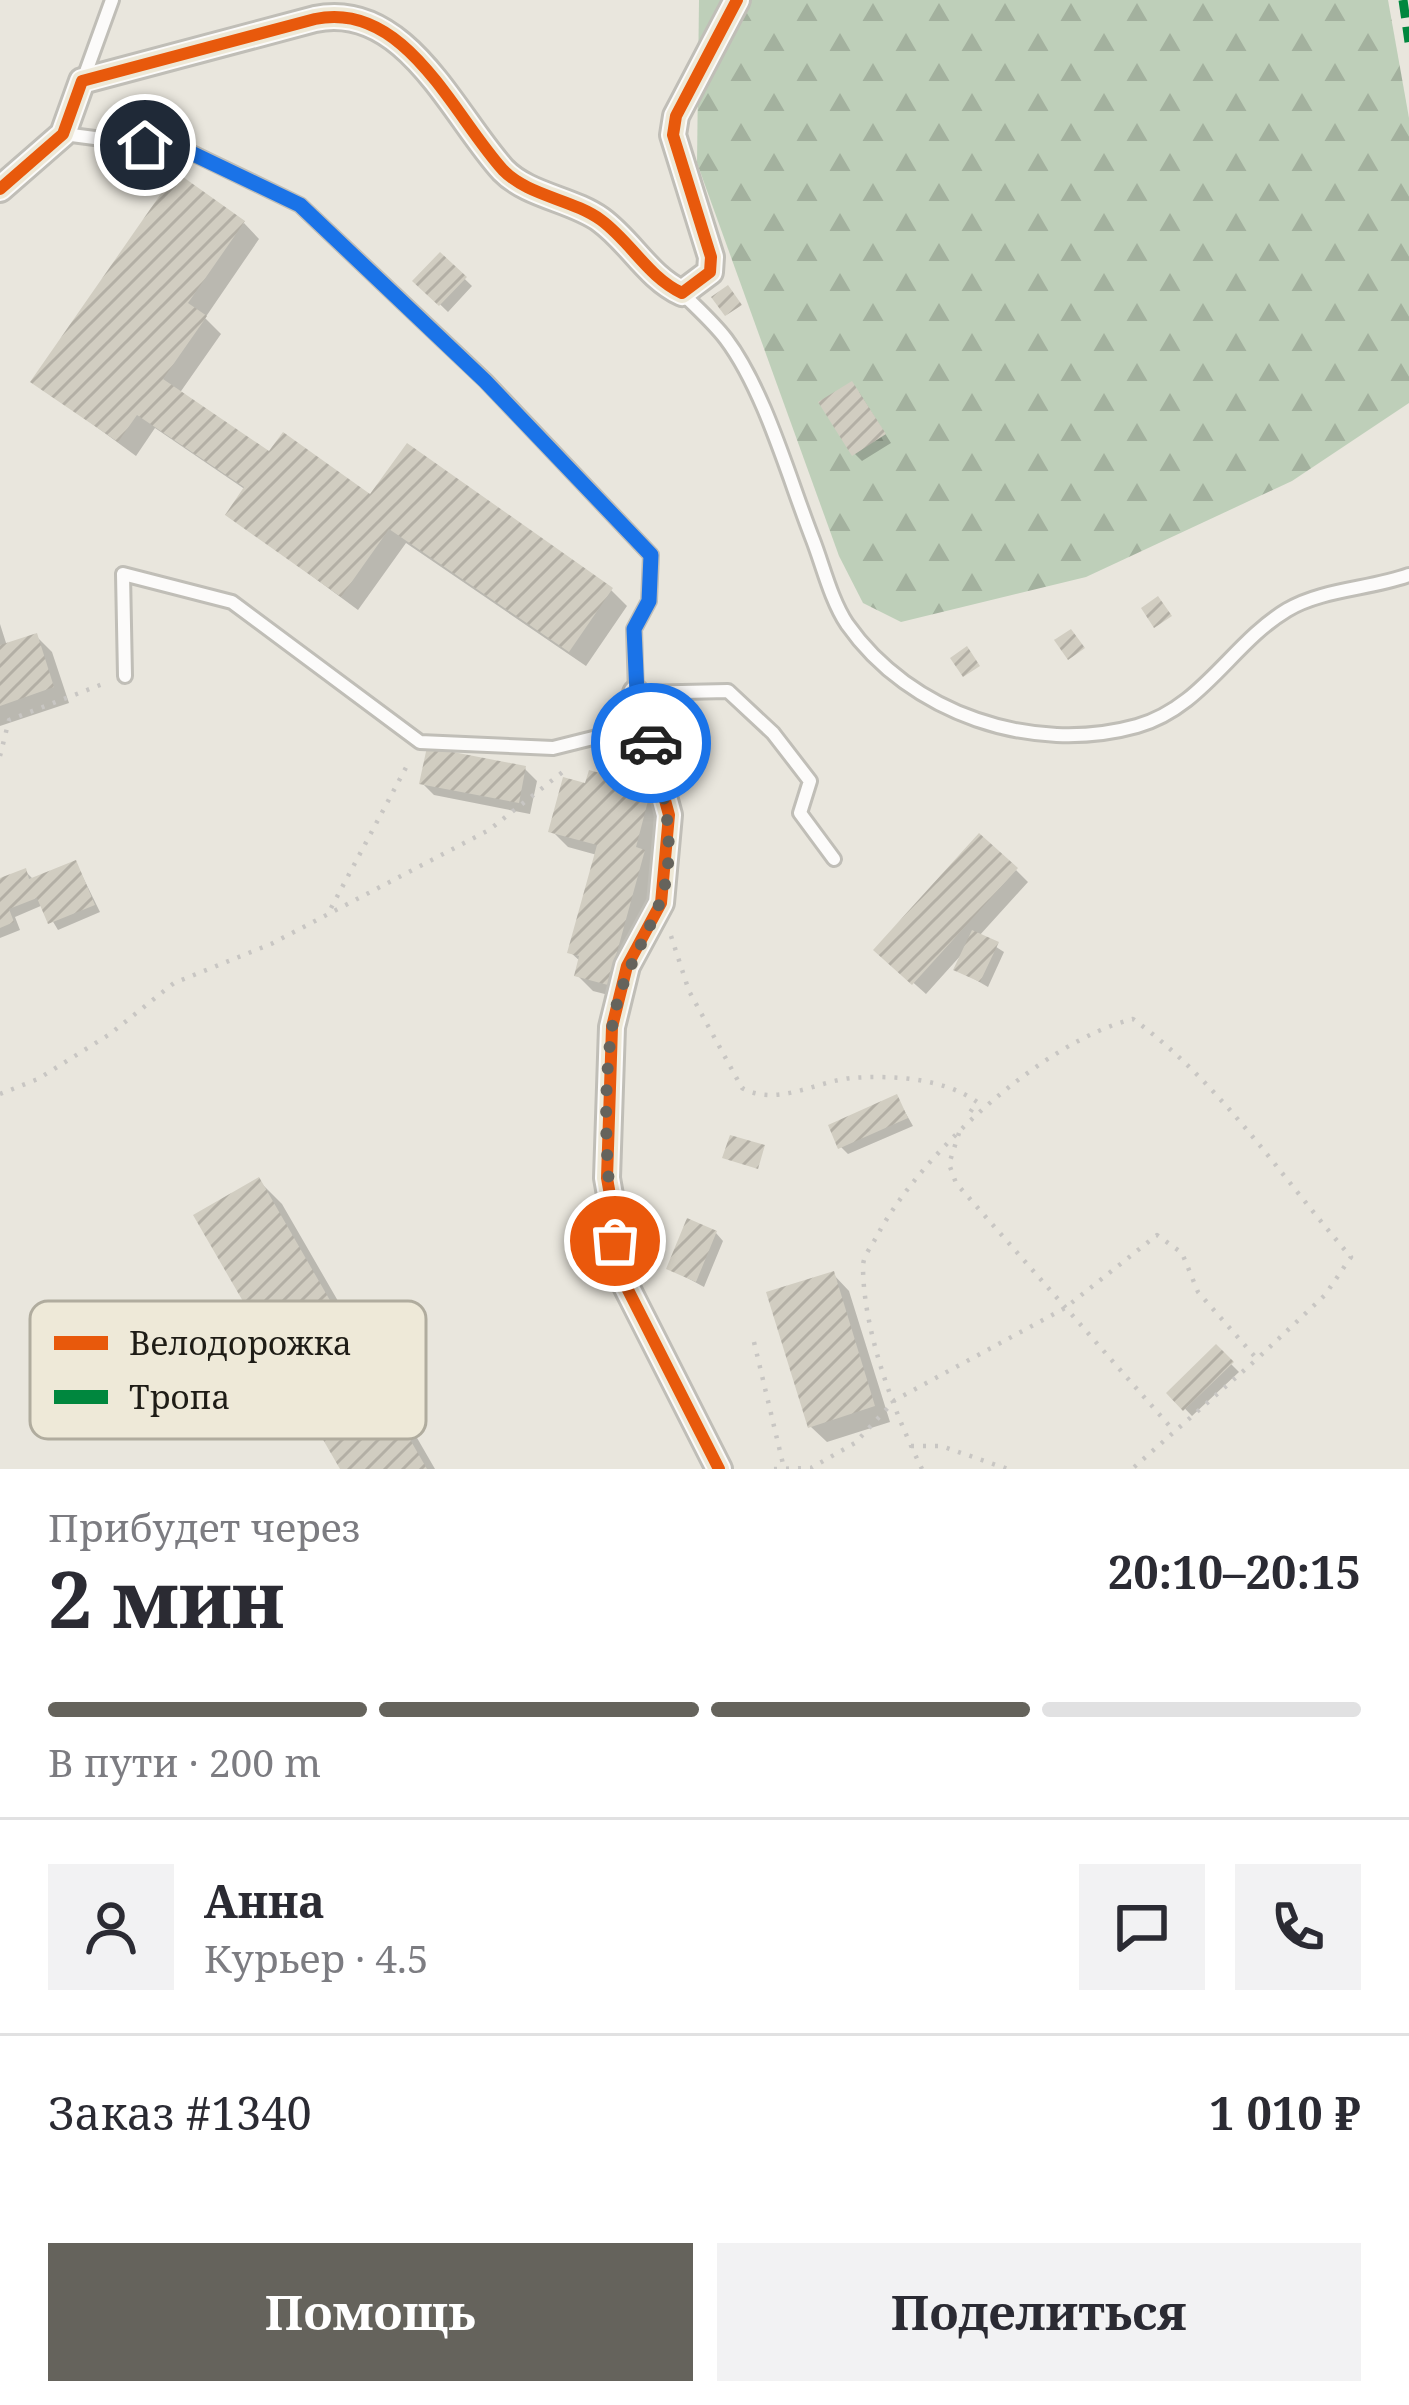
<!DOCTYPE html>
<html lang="ru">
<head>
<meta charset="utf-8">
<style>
	body { margin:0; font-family:"Noto Serif",serif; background:#f2f2f3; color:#2b2b33; height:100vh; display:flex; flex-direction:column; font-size:45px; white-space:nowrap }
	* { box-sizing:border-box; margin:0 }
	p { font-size:39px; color:#7c7c81 }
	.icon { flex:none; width:66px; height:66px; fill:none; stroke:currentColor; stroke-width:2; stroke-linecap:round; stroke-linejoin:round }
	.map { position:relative; height:1469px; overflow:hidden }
	.sheet { display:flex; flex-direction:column; background:#fff; flex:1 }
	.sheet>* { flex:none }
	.pin { position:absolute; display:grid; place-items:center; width:102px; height:102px; color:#fff; margin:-51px; border:6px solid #fff; border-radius:50%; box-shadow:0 3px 12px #0007 }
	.courier { position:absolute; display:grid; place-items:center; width:120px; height:120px; margin:-60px; border:9px solid #1a73e8; border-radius:50%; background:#fff; color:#222; box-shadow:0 3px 15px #0007 }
	.headline em { font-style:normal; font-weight:700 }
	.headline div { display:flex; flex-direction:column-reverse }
	.headline { display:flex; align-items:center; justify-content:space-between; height:204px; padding:0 48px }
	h1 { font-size:78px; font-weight:700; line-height:90px }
	.bar { display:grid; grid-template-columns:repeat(4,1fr); gap:18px 12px; align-content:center; height:144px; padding:0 48px }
	.bar i { height:15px; border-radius:9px; background:#e1e1e2 }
	.bar .active { background:#65635c }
	.bar p { grid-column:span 4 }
	.line { display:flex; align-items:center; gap:30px; padding:0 48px; border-top:3px solid #e1e1e2 }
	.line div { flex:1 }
	.round { display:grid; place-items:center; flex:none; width:126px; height:126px; border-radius:0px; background:#f2f2f3 }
	.cta { display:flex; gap:24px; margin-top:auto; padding:24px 48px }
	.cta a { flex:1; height:138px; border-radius:0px; background:#65635c; color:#fff; font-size:48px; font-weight:700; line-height:138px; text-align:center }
	.cta a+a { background:#f2f2f3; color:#2b2b33 }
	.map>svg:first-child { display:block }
	.forest { fill:url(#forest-firs) }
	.shadow { fill:#0003 }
	.building { fill:url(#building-hatch) }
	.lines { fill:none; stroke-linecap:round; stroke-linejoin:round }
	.lane-casing { stroke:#c0beb7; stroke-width:18 }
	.street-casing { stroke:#c0beb7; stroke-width:30 }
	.path { stroke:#c8c6c3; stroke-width:4.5; stroke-dasharray:3 9; stroke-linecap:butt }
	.lane { stroke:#fcfbfa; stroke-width:12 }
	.street { stroke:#fcfbfa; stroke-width:24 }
	.quiet { stroke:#00873e; stroke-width:9; stroke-dasharray:18 9; stroke-linecap:butt }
	.cycleway-casing { stroke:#eee9d8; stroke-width:20 }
	.cycleway { stroke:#e8590c; stroke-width:12 }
	.done { stroke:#65635c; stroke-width:12; stroke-dasharray:0 21.6 }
	.route { stroke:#1a73e8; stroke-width:15 }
	.key { fill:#eee9d8; stroke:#b0ac9e; stroke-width:3 }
	.key-label { font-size:33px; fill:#1e1c16 }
</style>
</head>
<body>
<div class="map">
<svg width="1409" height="1469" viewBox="0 0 1409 1469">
	<defs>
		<pattern id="forest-firs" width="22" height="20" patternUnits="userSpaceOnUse" patternTransform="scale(3)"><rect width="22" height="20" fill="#becfb9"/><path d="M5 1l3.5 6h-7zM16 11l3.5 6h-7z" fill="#a3b19e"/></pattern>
		<pattern id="building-hatch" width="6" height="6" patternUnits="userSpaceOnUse" patternTransform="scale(3)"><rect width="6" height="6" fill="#d1cdc1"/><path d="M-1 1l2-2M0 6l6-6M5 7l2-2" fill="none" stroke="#b3afa5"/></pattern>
	</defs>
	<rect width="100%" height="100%" fill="#e9e6dd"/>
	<path class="forest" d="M 699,0 L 1388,0 L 1409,118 L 1409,403 L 1292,481 L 1086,577 L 901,622 L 863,603 L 839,556 L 697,163 Z"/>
	<path class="shadow" d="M 244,223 L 259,239 L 205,318 L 221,334 L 179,394 L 267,453 L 611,590 L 627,606 L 586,666 L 406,543 L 358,610 L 228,514 L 246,490 L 155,428 L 136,456 L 34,381 Z
		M 441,256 L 472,286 L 448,312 L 416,281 Z
		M 859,392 L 891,443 L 862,461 L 855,454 Z
		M 0,624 L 7,646 L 36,636 L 52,652 L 69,703 L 0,726 Z
		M 525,769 L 537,781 L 530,814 L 434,795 L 422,783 Z
		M 632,784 L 664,815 L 652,860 L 660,869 L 624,999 L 593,991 L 577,975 L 581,962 L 570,952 L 597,855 L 568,847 L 552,831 L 587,787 Z
		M 76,863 L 100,912 L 58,930 L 43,905 L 15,917 L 20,930 L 0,938 L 0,895 L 25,871 L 34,880 Z
		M 1016,870 L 1028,882 L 979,936 L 1004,952 L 988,987 L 957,969 L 962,954 L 926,994 L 889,961 Z
		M 897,1098 L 913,1126 L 848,1154 L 841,1147 Z
		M 259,1181 L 282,1204 L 435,1469 L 343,1469 Z
		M 716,1233 L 723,1241 L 704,1287 L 669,1268 Z
		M 833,1274 L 849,1291 L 890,1422 L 827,1442 L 810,1426 Z
		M 1216,1349 L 1239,1372 L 1192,1416 L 1170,1393 Z"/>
	<path class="building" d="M 176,172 L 245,221 L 188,303 L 207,316 L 163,379 L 269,451 L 283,432 L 370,494 L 407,443 L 613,588 L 569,652 L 389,529 L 341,597 L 225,515 L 244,487 L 137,415 L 118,442 L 30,382 Z
		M 440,252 L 467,277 L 439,306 L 412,281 Z
		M 728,285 L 742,305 L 725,316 L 711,297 Z
		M 852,381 L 886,434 L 852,456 L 818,402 Z
		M 1158,596 L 1172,616 L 1154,628 L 1141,608 Z
		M 1071,629 L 1085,648 L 1068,660 L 1054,640 Z
		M 37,633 L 54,687 L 0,706 L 0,645 Z
		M 967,646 L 980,666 L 963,677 L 950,658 Z
		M 427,747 L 526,766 L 519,803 L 419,784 Z
		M 589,770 L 633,782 L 631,792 L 649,797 L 636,847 L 645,850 L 608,985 L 574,976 L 579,956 L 567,953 L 597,845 L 548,832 L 563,777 L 585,783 Z
		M 979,833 L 1018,868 L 912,985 L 873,950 Z
		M 76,860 L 95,905 L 48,924 L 37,898 L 9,909 L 14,922 L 0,928 L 0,878 L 26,868 L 29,879 Z
		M 972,930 L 999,942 L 980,982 L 953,970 Z
		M 897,1094 L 908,1118 L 838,1149 L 828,1125 Z
		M 730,1135 L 765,1145 L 758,1169 L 722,1158 Z
		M 259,1177 L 427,1469 L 340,1469 L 193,1215 Z
		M 687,1218 L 717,1231 L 696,1282 L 666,1269 Z
		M 834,1271 L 875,1406 L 808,1428 L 766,1292 Z
		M 1216,1344 L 1234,1362 L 1183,1411 L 1166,1393 Z"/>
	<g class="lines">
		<defs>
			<path id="lane" d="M 83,80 L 112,0
				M 64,134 L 186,150 L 300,205 L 486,381 L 651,555 L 649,601 L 634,629 L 636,693 L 609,734 L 553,748 L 420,742 L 232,602 L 123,574 L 125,676
				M 682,293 C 697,308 714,323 726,339 C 765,391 789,479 813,540 C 823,566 831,600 847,624 C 910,714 1033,755 1137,726 C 1202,708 1232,643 1287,610 C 1322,589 1371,589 1409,575
				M 636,693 L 728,691 L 773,733 L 810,781 L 800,813 L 834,859"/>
			<path id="street" d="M 0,189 L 63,134 L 82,81 L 315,19 C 405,0 453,115 503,170 C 528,196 572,199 601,220 C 631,242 648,277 682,293 L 710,272 L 711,257 L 673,135 L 676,116 L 737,0
				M 636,693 L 669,815 L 661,903 L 627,966 L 612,1027 L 607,1178 L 626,1286 L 719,1469"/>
		</defs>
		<use href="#lane" class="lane-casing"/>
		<use href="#street" class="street-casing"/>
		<path class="path" d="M 0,756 L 9,720 L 108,682
			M 331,908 L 410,760
			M 671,936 L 689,991 L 742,1088 C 777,1107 814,1082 851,1078 C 892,1075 944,1078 977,1102 L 967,1117
			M 0,1094 L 38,1079 L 110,1034 L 174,983 L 271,944 L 489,830 L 569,767
			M 959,1133 L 949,1164 L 956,1183 L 1174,1431
			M 754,1342 L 783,1464
			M 911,1446 L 941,1446 L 1008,1469
			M 774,1469 L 811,1468 L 855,1443 L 895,1400 L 1065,1308 L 1157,1235 L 1182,1253 L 1198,1292 L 1257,1359 L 1132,1469
			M 922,1469 C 894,1412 863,1331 863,1266 C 863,1256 873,1244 878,1234 C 922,1153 1043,1041 1133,1019 C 1220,1082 1281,1177 1351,1257 L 1325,1295 L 1257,1359"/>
		<use href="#lane" class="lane"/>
		<use href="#street" class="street"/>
		<path class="quiet" d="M 1403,0 L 1409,42"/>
		<defs>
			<path id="cycleway" d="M 0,189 L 63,134 L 82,81 L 315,19 C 405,0 453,115 503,170 C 528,196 572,199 601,220 C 631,242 648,277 682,293 L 710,272 L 711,257 L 673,135 L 676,116 L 737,0
				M 636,693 L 669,815 L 661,903 L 627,966 L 612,1027 L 607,1178 L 626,1286 L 719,1469"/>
		</defs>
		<use href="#cycleway" class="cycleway-casing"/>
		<use href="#cycleway" class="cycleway"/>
	</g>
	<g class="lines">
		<path class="done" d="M 615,1241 C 606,1172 602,1097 612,1028 C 618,982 641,949 658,907 C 679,857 665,793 651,743"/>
		<path class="route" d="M 145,145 L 185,150 L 300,205 L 485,381 L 651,555 L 649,601 L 634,629 L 637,693 L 651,743"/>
	</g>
	<rect x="30" y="1301" width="396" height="138" rx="18" class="key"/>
	<rect x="54" y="1336" width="54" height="14" fill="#e8590c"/>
	<rect x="54" y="1390" width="54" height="14" fill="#00873e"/>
	<g class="key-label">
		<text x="129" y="1355">Велодорожка</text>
		<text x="129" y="1409">Тропа</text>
	</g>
</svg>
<div class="pin" style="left:615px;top:1241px;background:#ea580c"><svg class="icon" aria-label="bag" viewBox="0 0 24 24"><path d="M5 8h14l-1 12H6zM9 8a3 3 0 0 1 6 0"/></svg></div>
<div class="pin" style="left:145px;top:145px;background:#1f2937"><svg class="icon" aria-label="home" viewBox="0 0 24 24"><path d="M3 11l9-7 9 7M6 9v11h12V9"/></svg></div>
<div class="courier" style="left:651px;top:743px"><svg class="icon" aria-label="car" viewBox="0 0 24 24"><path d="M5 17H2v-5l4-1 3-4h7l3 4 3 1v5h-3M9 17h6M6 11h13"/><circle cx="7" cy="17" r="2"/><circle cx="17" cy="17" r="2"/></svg></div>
</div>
<section class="sheet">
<div class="headline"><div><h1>2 мин</h1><p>Прибудет через</p></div><em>20:10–20:15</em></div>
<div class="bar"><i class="active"></i><i class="active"></i><i class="active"></i><i></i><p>В пути · 200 m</p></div>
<div class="line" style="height:216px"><a class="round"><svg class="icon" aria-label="person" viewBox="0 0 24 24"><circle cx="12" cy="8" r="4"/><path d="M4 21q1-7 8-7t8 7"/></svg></a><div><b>Анна</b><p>Курьер · 4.5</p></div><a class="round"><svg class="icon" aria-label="chat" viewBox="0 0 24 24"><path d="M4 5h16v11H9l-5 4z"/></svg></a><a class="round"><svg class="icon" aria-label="phone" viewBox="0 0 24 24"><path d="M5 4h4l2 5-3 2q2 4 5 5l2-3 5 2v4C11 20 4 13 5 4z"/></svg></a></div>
<div class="line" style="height:156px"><div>Заказ #1340</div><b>1 010 ₽</b></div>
<div class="cta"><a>Помощь</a><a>Поделиться</a></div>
</section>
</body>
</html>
